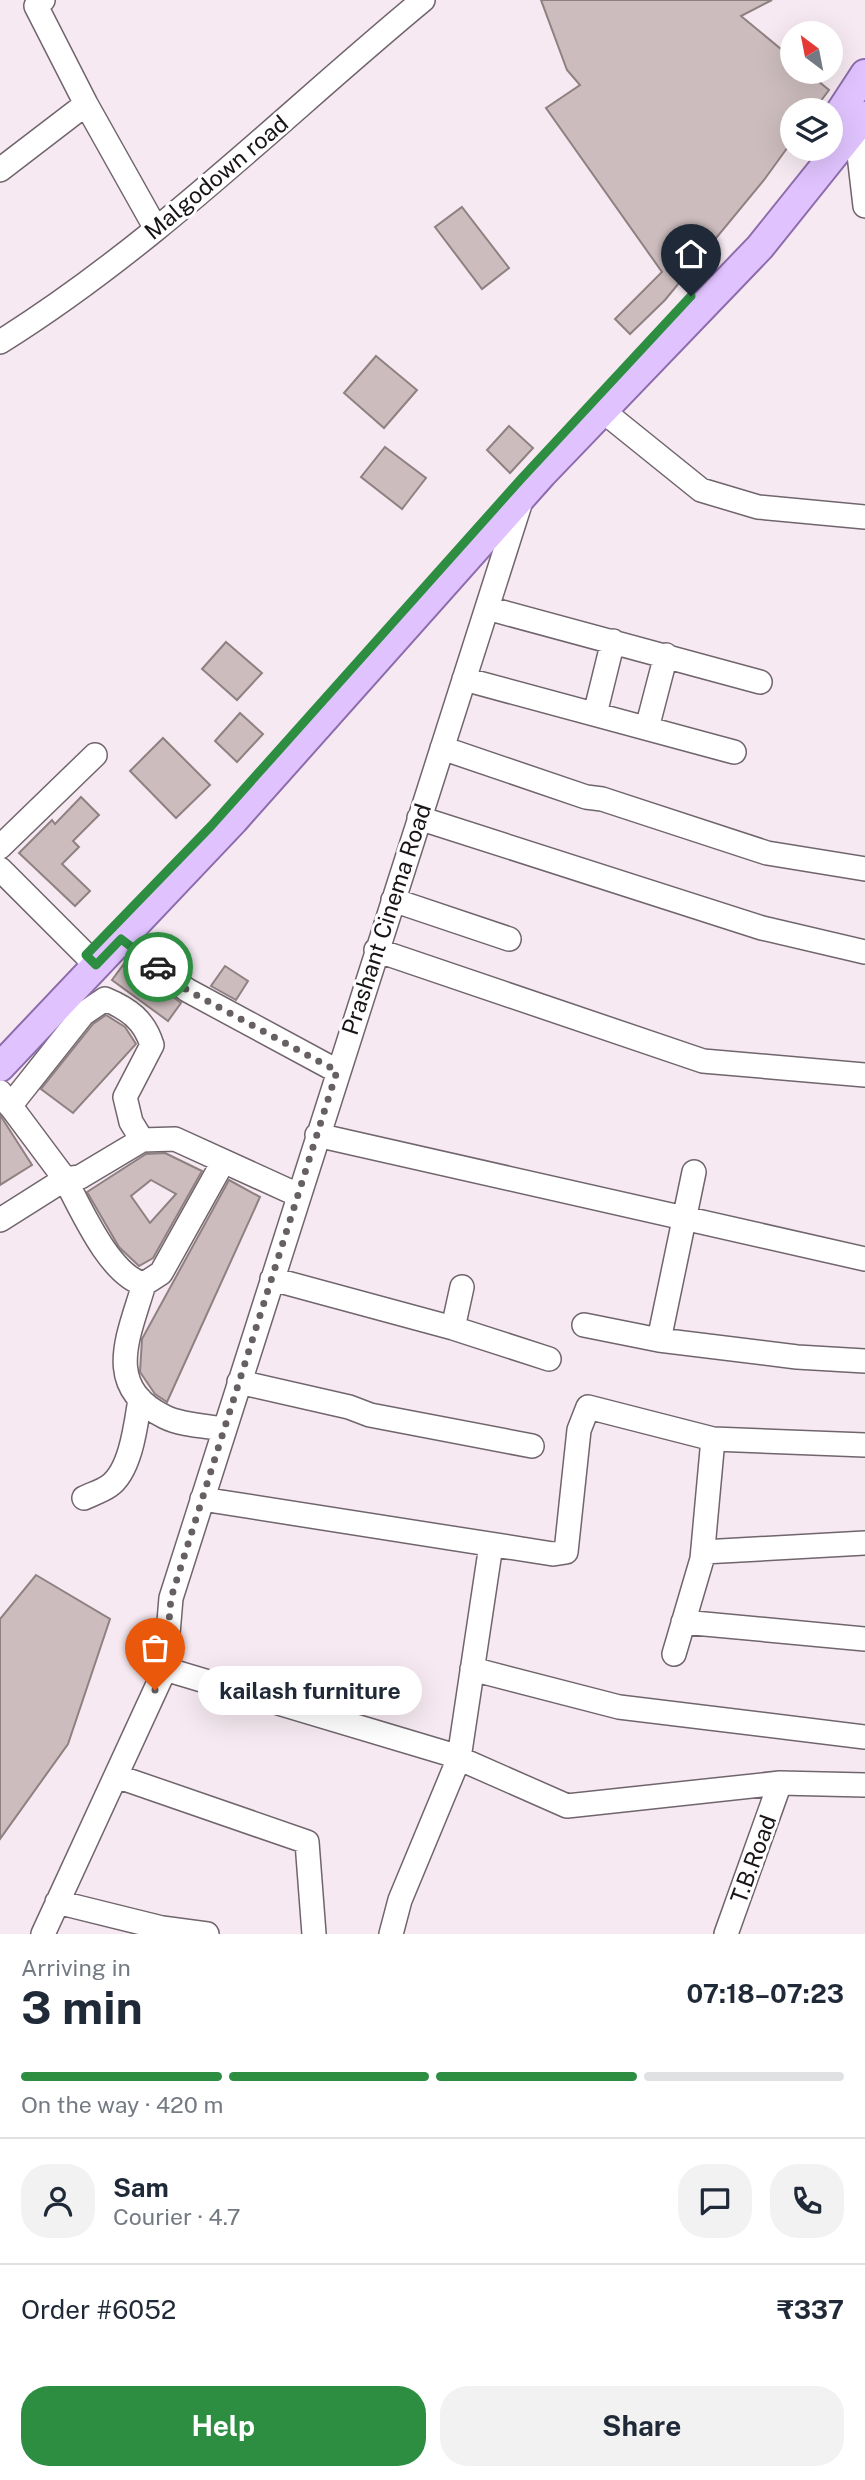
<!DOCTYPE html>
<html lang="en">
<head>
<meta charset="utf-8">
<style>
	body { margin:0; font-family:"Public Sans",sans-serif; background:#f2f2f3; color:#1f2937; height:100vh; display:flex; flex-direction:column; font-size:26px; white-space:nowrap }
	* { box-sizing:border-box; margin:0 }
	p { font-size:23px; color:#747a83 }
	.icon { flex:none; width:38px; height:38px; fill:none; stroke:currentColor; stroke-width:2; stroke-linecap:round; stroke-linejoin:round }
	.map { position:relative; height:1934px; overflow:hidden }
	.drawer { display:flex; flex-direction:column; background:#fff; flex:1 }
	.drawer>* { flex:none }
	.needle { width:46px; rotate:328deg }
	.buttons { position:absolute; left:780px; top:21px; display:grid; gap:14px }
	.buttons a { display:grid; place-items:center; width:63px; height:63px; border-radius:50%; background:#fff; box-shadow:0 7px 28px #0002; font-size:35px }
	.pin { position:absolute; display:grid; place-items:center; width:60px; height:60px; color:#fff; margin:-72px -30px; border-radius:50% 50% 50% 0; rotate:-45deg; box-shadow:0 0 7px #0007 }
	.pin .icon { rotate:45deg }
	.courier { position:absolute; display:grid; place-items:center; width:70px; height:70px; margin:-35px; border:5px solid #2d8e42; border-radius:50%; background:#fff; color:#222; box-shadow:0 2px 9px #0007 }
	.bubble { position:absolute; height:49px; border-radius:24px; background:#fff; box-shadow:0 7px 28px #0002; font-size:23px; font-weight:700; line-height:49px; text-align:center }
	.headline em { font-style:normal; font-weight:700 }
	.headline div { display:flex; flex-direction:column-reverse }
	.headline { display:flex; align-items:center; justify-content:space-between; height:119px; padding:0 21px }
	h1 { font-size:46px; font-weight:700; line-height:52px }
	.bar { display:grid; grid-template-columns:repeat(4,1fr); gap:10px 7px; align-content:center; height:84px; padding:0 21px }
	.bar i { height:9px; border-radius:5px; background:#e0e1e3 }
	.bar .active { background:#2d8e42 }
	.bar p { grid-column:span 4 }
	.line { display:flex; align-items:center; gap:18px; padding:0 21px; border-top:2px solid #e0e1e3 }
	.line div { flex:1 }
	.round { display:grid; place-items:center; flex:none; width:74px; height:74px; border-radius:28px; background:#f2f2f3 }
	.cta { display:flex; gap:14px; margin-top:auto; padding:14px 21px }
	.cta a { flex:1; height:80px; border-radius:28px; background:#2d8e42; color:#fff; font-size:28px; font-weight:700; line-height:80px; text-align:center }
	.cta a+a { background:#f2f2f3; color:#1f2937 }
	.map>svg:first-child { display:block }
	.building { fill:#ccbcbd; stroke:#8f8081; stroke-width:2; fill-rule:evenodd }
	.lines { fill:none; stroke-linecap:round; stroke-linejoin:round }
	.minor-casing { stroke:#70656c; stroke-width:26 }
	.major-casing { stroke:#8d6cac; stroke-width:32 }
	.minor { stroke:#fff; stroke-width:23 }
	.major { stroke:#e0c3fe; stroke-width:28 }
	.done { stroke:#665f63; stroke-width:7; stroke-dasharray:0 12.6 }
	.route { stroke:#2d8e42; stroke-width:9 }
	.labels { text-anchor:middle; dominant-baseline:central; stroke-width:6; stroke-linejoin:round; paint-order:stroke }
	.street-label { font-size:23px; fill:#191517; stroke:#fff }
</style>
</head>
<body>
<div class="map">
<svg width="865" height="1934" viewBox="0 0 865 1934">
	<rect width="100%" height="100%" fill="#f6e9f1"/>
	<path class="building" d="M 541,0 L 772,0 L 741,16 L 793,59 L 793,72 L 807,72 L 829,90 L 814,110 L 793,110 L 793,140 L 764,180 L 665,300 L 630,334 L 615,319 L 662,272 L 546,108 L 580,85 L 567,70 Z
		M 462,207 L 509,268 L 482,289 L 435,227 Z
		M 376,356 L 417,390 L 384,428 L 344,393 Z
		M 509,426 L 533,448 L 510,473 L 487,450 Z
		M 385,447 L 426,478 L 402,509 L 361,477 Z
		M 226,642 L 262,673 L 237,700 L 202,669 Z
		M 240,713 L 263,734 L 237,762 L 215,741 Z
		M 163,738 L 210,785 L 176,818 L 130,771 Z
		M 81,797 L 99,815 L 73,841 L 79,847 L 62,864 L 90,891 L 75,906 L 19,853 L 52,820 L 55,824 Z
		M 126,961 L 181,1003 L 168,1021 L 112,980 Z
		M 225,966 L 248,981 L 236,1000 L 211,986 Z
		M 106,1015 L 125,1027 L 136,1044 L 73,1113 L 41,1089 L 93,1024 Z
		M 0,1115 L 32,1165 L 0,1185 Z
		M 165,1153 L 202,1171 L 153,1258 L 139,1266 L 119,1247 L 87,1192 L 146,1154 ZM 151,1180 L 176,1194 L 150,1223 L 131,1196 Z
		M 229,1180 L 260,1197 L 167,1402 L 155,1394 L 140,1372 L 142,1339 Z
		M 36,1575 L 110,1619 L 68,1744 L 0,1839 L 0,1619 Z"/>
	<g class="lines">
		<defs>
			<path id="minor" d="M 43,0 L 36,6 L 86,104 L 155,227
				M 856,129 L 865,206
				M 0,170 L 86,104
				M 0,342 C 154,246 284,115 423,0
				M 603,411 L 701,490 L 758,507 L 865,517
				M 487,608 L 760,682
				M 464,679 L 734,752
				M 595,714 L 613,641
				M 647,728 L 666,655
				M 442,748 L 586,797 L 602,799 L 767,853 L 865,869
				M 419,818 L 762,928 L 865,952
				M 0,847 L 95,755
				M 0,869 L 96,965
				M 393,900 L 509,939
				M 121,939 L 187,990 L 337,1071
				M 376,950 L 703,1061 L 865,1075
				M 0,1092 L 65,1179 L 80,1177 L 142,1140 L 175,1139 L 298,1195
				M 10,1106 L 83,1014 L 105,999 C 129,1009 144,1020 152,1045 L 125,1097 L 131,1122 L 142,1140
				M 317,1135 L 865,1259
				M 694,1172 L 659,1340 L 797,1357 L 865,1361
				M 0,1220 L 65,1179 C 81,1209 110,1276 144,1284 L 161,1273 L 223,1162
				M 272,1279 L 453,1328 L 462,1287
				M 144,1284 C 129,1336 102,1386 165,1417 C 181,1425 206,1426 224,1429
				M 584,1325 L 659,1340
				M 453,1328 L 549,1359
				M 239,1382 L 349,1407 L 370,1415 L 532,1446
				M 84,1498 C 92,1494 102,1491 109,1486 C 131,1471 136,1424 140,1399
				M 202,1499 L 553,1554 L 566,1552 L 579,1430 L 588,1407 L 713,1439 L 865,1445
				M 703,1552 L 865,1543
				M 683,1622 L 865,1639
				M 674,1654 L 702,1559 L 713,1439
				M 165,1669 L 449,1754 L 567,1806 L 780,1783 L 865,1785
				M 472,1669 L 619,1707 L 865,1737
				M 116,1776 L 307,1842 L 314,1934
				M 57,1902 L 162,1928 L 207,1934
				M 43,1934 L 165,1669 L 171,1598 L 522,498
				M 391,1934 L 400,1900 L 459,1758 L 491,1545
				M 726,1934 L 780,1783"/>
			<path id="major" d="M 831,126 L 865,74
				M 0,1067 L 234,820 L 542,474 L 760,247 L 865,116"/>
		</defs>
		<use href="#minor" class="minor-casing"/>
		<use href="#major" class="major-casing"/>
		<use href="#minor" class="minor"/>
		<use href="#major" class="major"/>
	</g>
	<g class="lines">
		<path class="done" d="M 155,1690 L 165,1669 L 171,1598 L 337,1071 L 187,990 L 158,967"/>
		<path class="route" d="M 158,967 L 121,939 L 96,965 L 86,955 L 211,826 L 521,479 L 691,296"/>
	</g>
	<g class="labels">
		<g class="street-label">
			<text transform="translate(216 177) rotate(-40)">Malgodown road</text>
			<text transform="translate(386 919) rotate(-72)">Prashant Cinema Road</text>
			<text transform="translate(753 1859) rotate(-70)">T.B.Road</text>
		</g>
	</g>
</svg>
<div class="buttons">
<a><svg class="needle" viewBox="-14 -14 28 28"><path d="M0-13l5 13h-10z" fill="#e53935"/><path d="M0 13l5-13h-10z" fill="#747a83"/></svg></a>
<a><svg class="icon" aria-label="layers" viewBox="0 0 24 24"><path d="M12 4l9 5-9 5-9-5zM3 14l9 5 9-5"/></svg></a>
</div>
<div class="pin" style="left:155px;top:1690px;background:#ea580c"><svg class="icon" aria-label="bag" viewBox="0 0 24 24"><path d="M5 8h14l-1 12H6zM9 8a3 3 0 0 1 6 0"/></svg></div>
<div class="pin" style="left:691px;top:296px;background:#1f2937"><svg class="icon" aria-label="home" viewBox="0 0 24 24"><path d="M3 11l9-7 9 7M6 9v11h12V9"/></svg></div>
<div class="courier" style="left:158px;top:967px"><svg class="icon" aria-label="car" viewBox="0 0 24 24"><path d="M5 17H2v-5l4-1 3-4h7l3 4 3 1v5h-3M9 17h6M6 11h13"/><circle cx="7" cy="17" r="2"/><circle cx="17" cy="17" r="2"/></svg></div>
<div class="bubble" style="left:198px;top:1666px;width:224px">kailash furniture</div>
</div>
<section class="drawer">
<div class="headline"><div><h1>3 min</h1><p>Arriving in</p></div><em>07:18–07:23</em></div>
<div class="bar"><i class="active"></i><i class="active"></i><i class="active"></i><i></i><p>On the way · 420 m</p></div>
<div class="line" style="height:126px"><a class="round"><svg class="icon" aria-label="person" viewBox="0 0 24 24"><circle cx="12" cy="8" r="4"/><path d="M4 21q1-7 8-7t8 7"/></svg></a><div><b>Sam</b><p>Courier · 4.7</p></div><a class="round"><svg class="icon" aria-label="chat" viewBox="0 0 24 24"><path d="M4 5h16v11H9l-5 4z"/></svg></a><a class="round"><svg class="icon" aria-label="phone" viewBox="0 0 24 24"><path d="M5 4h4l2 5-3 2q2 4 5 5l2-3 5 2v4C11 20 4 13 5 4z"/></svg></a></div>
<div class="line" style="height:91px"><div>Order #6052</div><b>₹337</b></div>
<div class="cta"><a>Help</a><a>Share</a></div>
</section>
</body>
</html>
